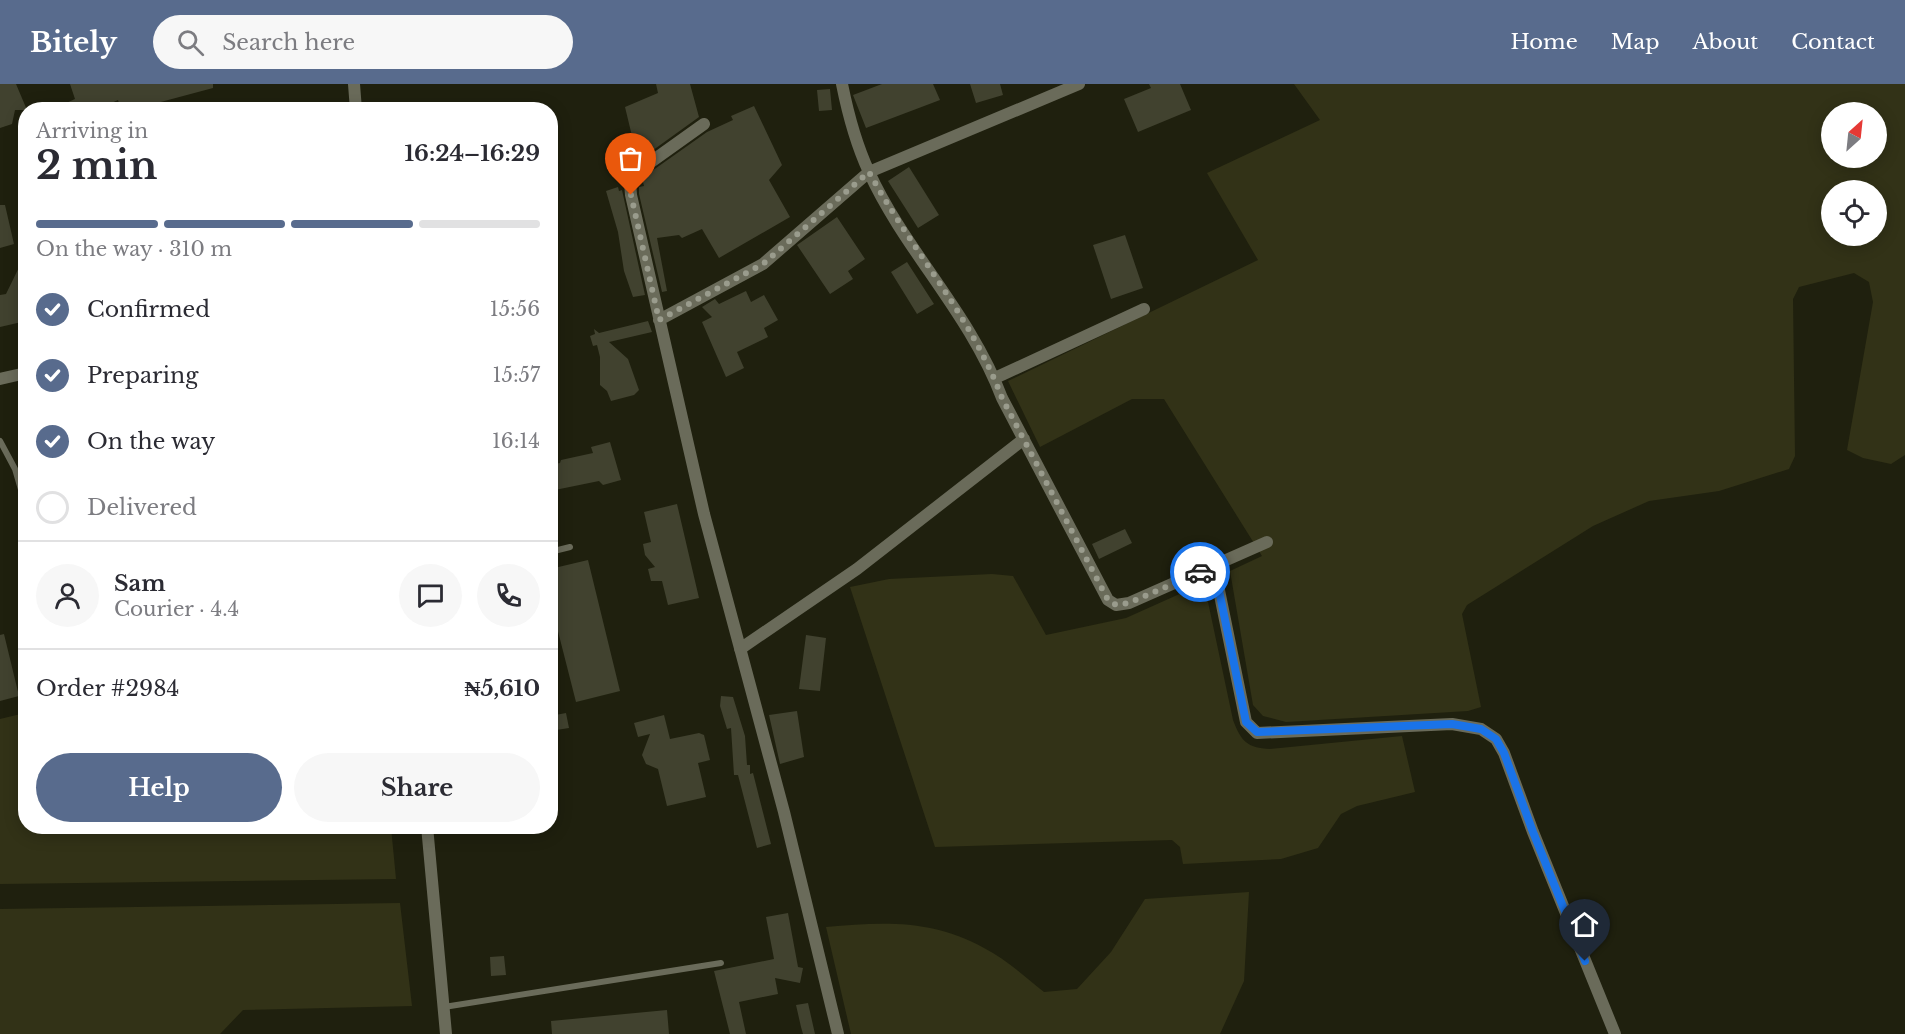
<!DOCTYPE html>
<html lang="en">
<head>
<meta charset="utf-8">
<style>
	body { margin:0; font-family:"Libre Baskerville",serif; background:#f7f7f7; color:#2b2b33; height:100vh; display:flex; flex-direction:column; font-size:22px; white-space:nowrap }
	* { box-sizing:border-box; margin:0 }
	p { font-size:20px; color:#7c7c81 }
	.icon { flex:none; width:33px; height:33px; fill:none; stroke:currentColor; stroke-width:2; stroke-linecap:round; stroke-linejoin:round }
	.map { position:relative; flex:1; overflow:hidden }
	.side { position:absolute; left:18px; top:18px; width:540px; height:732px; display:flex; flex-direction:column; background:#fff; border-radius:24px; box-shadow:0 3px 15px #0003 }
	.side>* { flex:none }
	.needle { width:39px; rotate:27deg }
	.fabs { position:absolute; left:1821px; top:18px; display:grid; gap:12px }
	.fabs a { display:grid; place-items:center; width:66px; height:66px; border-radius:50%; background:#fff; box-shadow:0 3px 15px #0003; font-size:30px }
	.pin { position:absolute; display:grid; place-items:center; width:51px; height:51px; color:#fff; margin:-62px -26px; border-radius:50% 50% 50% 0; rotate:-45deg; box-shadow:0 0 6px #0007 }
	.pin .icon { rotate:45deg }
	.courier { position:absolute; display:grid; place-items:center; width:60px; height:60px; margin:-30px; border:4px solid #1a73e8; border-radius:50%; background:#fff; color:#222; box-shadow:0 2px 8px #0007 }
	.head em { font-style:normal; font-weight:800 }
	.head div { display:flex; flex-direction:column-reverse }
	.head { display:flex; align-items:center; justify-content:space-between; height:102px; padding:0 18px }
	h1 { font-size:39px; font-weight:800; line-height:45px }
	.bar { display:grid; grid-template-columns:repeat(4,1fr); gap:9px 6px; align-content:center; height:72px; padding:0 18px }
	.bar i { height:8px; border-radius:4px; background:#e1e1e2 }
	.bar .on { background:#586b8d }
	.bar p { grid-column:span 4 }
	.line { display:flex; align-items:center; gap:15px; padding:0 18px; border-top:2px solid #e1e1e2 }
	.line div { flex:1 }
	.round { display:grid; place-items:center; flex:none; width:63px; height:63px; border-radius:32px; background:#f7f7f7 }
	ol { padding:0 18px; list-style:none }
	li { display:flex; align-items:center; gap:18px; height:66px }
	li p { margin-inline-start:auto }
	li .icon { padding:6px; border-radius:50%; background:#586b8d; color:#fff; stroke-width:4 }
	li:last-child { color:#7c7c81 }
	li i { width:33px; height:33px; border:3px solid #e1e1e2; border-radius:50% }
	.primary-button { display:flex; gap:12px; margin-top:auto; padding:12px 18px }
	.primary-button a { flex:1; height:69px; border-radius:36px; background:#586b8d; color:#fff; font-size:24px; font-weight:800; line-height:69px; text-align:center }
	.primary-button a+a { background:#f7f7f7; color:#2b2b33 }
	header { display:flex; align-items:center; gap:36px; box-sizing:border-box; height:84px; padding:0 30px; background:#586b8d; color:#fff }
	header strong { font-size:28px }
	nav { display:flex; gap:33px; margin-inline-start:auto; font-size:21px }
	.search { width:420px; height:54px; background:#f7f7f7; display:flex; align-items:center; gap:15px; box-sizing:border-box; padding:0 21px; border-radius:33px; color:#7c7c81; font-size:22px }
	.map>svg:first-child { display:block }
	.green { fill:#323217; fill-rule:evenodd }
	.building { fill:#41422f }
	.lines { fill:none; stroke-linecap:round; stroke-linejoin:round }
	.service { stroke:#6a6b5a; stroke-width:6 }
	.minor { stroke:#6a6b5a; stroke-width:12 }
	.done { stroke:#9a9c8d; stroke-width:6; stroke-dasharray:0 10.8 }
	.route { stroke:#1a73e8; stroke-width:8 }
</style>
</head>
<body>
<header>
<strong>Bitely</strong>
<div class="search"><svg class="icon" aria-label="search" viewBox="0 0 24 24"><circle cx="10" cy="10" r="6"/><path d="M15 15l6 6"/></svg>Search here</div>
<nav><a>Home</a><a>Map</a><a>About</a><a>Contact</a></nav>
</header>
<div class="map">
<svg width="1905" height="950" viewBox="0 0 1905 950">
	<rect width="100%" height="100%" fill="#1f200e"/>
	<path class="green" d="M 1294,0 L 1905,0 L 1905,371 L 1891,380 L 1863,374 L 1847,366 L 1873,218 L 1869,198 L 1854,189 L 1799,203 L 1793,215 L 1795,372 L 1789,385 L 1719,407 L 1649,417 L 1593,442 L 1467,521 L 1462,530 L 1481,623 L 1468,627 L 1286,638 L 1263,632 L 1253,621 L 1230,487 L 1262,472 L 1164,315 L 1132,315 L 1040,363 L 1008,297 L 1258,176 L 1207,89 L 1320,36 ZM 1832,28 L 1876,28 L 1876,74 L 1832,74 ZM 1832,106 L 1876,106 L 1876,152 L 1832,152 Z
		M 992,490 L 1013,492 L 1046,551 L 1126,534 L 1204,499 L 1233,636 C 1241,657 1247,664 1270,665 L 1402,652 L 1415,708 L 1357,722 L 1341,730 L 1318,764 L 1281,775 L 1183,780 L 1180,763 L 1172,756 L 935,763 L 850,503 L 889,495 Z
		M 25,629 L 26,742 L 391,743 L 396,795 L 0,800 L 0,635 Z
		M 1249,808 L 1244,897 L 1220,950 L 851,950 L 826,843 C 883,838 932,835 984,864 C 1006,875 1025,893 1044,908 L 1077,905 L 1111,868 L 1145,815 Z
		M 400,819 L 412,922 L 243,926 L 220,950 L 0,950 L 0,825 Z"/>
	<path class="building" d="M 0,0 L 16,0 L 27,26 L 15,26 L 12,40 L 0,44 Z
		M 70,0 L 213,0 L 213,4 L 157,19 L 159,26 L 121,26 L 118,16 L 96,26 L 51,26 L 75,15 Z
		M 656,0 L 690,0 L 699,33 L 638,77 L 625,23 L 658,9 Z
		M 882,0 L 933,0 L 940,16 L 866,44 L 853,11 Z
		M 970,0 L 1000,0 L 1003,11 L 976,19 Z
		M 1149,0 L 1180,0 L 1191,26 L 1138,48 L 1124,15 L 1151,4 Z
		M 830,5 L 832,26 L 819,27 L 817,6 Z
		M 754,22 L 782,81 L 769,96 L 790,133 L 719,174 L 702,145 L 682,154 L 679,151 L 657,154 L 667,207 L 662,208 L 639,110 L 639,103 L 644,102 L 642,94 L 707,48 L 733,36 L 731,32 Z
		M 909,83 L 939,131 L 918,144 L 888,97 Z
		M 618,103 L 619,107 L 622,106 L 645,211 L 633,213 L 624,187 L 618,148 L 606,107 Z
		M 0,121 L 5,121 L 14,160 L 0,164 Z
		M 837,133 L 865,175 L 848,187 L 853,195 L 830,210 L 797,161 Z
		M 1125,151 L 1143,204 L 1111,215 L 1093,161 Z
		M 26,169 L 26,237 L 0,243 L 0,211 L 6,210 Z
		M 907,178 L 934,220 L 917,230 L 891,188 Z
		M 746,207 L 751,218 L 764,211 L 778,236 L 764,244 L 768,253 L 737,268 L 744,284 L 726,293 L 702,238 L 712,233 L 702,223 L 715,215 L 719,220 Z
		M 648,237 L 652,248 L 609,258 L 628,275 L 639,306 L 634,311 L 611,317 L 607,307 L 600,301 L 600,273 L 597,261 L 593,262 L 590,252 L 595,250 L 594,245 L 599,249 Z
		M 610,358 L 621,396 L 603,401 L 599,397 L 550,407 L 550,381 L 560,379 L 561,376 L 593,369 L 591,363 Z
		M 677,420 L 699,514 L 668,521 L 662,497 L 651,497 L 648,485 L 655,483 L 645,471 L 643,460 L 651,458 L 644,428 Z
		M 1125,445 L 1132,459 L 1099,475 L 1092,460 Z
		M 588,476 L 620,607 L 576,618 L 550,516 L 550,485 Z
		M 4,550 L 19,612 L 0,617 L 0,551 Z
		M 806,551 L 826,554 L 820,607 L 799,605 Z
		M 721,612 L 733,613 L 745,652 L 747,681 L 750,681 L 750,690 L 753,689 L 771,760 L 757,764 L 738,691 L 734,691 L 731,644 L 727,645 L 720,622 Z
		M 797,627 L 804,673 L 780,680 L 769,631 Z
		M 566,629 L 569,644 L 550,647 L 550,632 Z
		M 664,631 L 670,655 L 699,649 L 704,651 L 710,676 L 698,679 L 706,713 L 667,722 L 658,685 L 646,680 L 642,671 L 650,650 L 638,653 L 634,639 Z
		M 788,829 L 798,883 L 803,884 L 800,899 L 775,894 L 778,910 L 739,918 L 746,950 L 730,950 L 714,887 L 774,875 L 766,833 Z
		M 504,872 L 506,891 L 491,892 L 490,873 Z
		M 808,919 L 815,950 L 803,950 L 801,943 L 796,921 Z
		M 667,926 L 669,950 L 552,950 L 551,937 Z"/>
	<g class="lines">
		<path class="service" d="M 0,357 L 15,385 L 26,423
			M 550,468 L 570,463
			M 444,923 L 721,879"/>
		<path class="minor" d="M 354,0 L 356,26
			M 842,0 C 848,30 856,60 869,88 C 905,167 970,229 1002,314 L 1108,516 L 1116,521 L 1129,519 L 1267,458
			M 704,40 L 634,90 L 630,98 L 631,111 L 704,430 L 784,728 L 838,950
			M 659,236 L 763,180 L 869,88 L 1079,0
			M 995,294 L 1144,225
			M 0,295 L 26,289
			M 1214,482 L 1246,638 L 1257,649 L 1452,640 L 1481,645 L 1496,655 L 1504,669 L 1533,748 L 1615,950
			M 740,565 L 857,485 L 1024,355
			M 427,742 L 446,950"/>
	</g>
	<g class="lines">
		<path class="done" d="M 631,111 L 659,236 L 763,180 L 869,88 C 911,165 971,232 1002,314 L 1108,516 L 1116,521 L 1129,519 L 1200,488"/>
		<path class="route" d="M 1200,488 L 1214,482 L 1246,638 L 1257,648 L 1452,640 L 1481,645 L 1496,655 L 1504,669 L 1533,748 L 1585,877"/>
	</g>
</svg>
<div class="fabs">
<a><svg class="needle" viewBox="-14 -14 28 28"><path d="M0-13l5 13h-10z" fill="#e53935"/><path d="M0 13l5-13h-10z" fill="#7c7c81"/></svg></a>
<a><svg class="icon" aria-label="locate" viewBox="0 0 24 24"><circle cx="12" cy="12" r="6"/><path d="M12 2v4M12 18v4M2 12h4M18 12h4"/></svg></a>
</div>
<div class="pin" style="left:631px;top:111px;background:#ea580c"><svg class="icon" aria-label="bag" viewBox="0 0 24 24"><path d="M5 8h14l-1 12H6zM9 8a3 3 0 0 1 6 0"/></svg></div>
<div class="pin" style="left:1585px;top:877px;background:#1f2937"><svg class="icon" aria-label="home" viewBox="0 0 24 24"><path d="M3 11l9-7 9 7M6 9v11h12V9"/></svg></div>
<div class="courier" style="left:1200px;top:488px"><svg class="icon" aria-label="car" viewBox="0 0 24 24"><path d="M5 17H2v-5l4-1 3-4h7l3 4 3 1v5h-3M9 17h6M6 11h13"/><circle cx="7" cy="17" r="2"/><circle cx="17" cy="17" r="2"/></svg></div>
<section class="side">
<div class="head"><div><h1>2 min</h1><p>Arriving in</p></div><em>16:24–16:29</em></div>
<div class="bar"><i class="on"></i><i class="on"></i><i class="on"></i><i></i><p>On the way · 310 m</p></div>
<ol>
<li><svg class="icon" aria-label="check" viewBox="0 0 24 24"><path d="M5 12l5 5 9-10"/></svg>Confirmed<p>15:56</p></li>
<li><svg class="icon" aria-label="check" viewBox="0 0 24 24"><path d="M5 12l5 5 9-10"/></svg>Preparing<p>15:57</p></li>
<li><svg class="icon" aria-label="check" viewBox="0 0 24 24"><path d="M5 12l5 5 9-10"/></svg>On the way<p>16:14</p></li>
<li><i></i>Delivered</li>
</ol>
<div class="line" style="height:108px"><a class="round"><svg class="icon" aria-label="person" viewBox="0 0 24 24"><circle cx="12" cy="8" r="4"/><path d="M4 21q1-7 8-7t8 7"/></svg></a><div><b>Sam</b><p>Courier · 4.4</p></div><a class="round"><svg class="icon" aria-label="chat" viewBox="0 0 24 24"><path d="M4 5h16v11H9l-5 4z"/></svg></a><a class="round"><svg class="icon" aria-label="phone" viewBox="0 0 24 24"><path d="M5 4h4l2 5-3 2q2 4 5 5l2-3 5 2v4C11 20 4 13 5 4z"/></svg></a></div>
<div class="line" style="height:78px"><div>Order #2984</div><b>₦5,610</b></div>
<div class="primary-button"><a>Help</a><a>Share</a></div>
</section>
</div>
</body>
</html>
